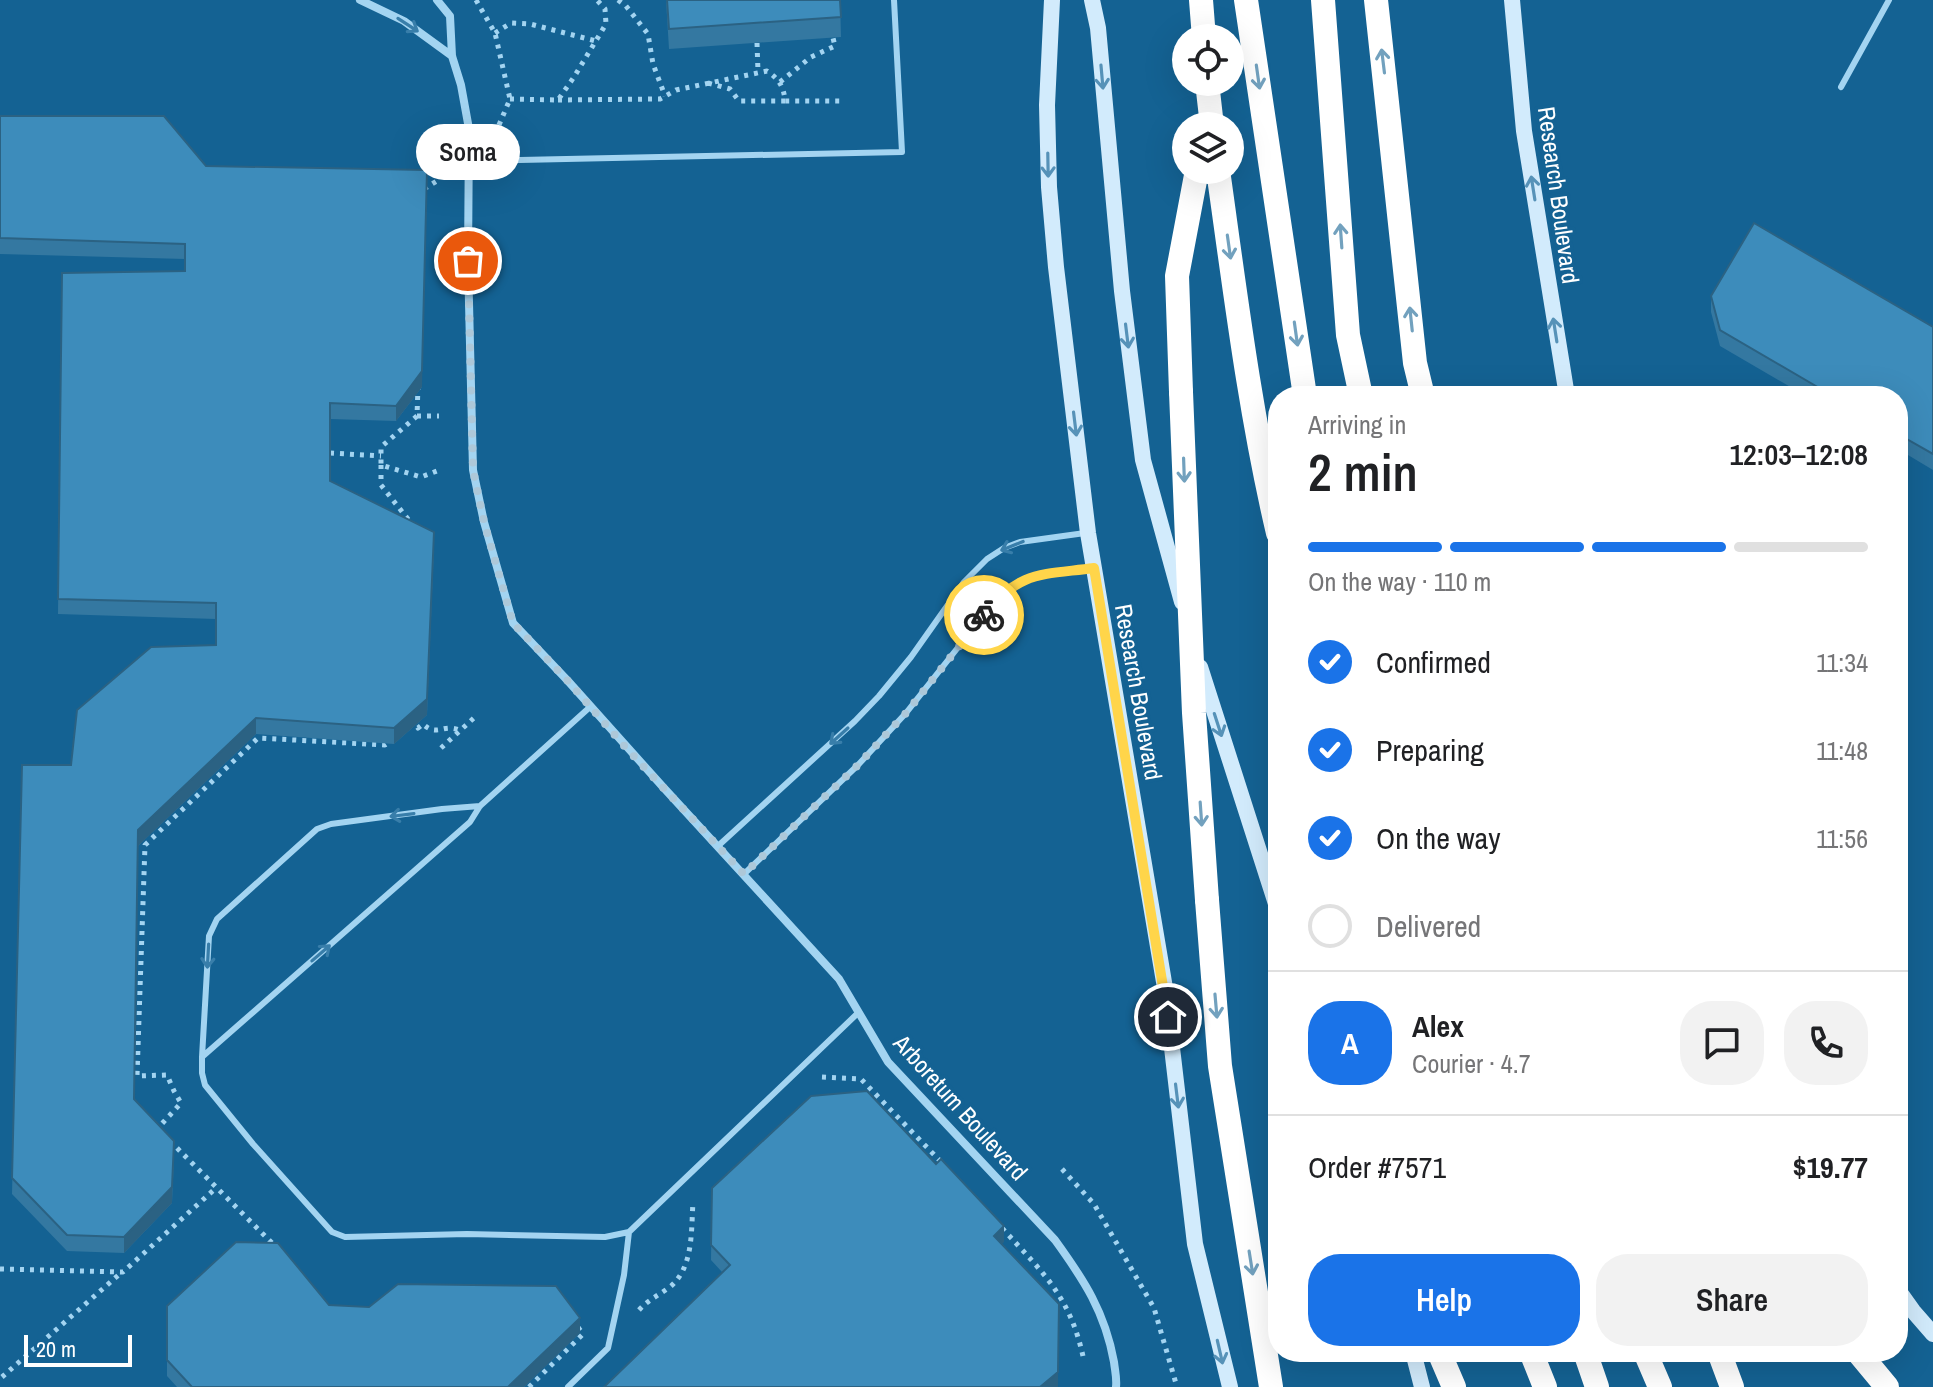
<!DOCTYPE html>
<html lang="en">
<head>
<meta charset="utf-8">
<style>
	body { margin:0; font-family:"Archivo Narrow",sans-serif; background:#f2f2f2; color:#202124; height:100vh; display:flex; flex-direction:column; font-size:30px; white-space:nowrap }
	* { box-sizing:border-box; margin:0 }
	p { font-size:26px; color:#757577 }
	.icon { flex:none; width:44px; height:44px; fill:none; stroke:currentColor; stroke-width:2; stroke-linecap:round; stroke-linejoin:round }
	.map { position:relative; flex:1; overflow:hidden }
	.panel { position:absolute; left:1268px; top:386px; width:640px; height:976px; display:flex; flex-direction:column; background:#fff; border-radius:32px; box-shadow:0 8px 32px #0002 }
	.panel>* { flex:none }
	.controls { position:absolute; left:1172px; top:24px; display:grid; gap:16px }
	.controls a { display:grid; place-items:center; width:72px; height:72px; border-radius:50%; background:#fff; box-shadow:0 8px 32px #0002; font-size:40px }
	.scale { position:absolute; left:24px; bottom:20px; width:108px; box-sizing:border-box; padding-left:8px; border:4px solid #fff; border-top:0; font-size:22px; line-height:28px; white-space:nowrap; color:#fff; -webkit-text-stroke:6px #146293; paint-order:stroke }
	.pin { position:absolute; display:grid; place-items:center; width:68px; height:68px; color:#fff; margin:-34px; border:4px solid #fff; border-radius:50%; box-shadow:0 2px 8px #0007 }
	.courier { position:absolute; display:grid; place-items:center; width:80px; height:80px; margin:-40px; border:6px solid #ffd54a; border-radius:50%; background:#fff; color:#222; box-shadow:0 2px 10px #0007 }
	.bubble { position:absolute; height:56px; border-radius:28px; background:#fff; box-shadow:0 8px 32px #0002; font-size:26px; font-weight:600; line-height:56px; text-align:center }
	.headline em { font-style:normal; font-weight:600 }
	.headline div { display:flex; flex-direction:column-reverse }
	.headline { display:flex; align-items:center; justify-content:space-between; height:136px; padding:0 40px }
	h1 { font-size:52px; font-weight:600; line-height:60px }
	.bar { display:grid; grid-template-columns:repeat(4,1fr); gap:12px 8px; align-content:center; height:96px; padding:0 40px }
	.bar i { height:10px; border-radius:6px; background:#e0e0e0 }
	.bar .current { background:#1a73e8 }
	.bar p { grid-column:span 4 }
	.line { display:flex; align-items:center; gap:20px; padding:0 40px; border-top:2px solid #e0e0e0 }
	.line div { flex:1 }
	.round { display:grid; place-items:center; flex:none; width:84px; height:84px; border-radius:32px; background:#f2f2f2 }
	ol { padding:0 40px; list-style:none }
	li { display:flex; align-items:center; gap:24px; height:88px }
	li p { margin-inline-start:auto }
	li .icon { padding:8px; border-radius:50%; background:#1a73e8; color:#fff; stroke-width:4 }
	li:last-child { color:#757577 }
	li i { width:44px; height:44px; border:4px solid #e0e0e0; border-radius:50% }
	.cta { display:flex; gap:16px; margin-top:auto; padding:16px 40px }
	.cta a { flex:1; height:92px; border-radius:32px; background:#1a73e8; color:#fff; font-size:32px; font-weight:600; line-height:92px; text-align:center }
	.cta a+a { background:#f2f2f2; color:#202124 }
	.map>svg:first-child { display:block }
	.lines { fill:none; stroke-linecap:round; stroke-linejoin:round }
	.path { stroke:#a3d4f1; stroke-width:5; stroke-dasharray:4 6; stroke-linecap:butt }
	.lane { stroke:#a3d4f1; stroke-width:6 }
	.street { stroke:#a3d4f1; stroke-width:8 }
	.secondary { stroke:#d2ebfc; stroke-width:16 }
	.highway { stroke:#fff; stroke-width:24 }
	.highway-bridge { stroke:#fff; stroke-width:24 }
	.wall { fill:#3478a1 }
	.shaded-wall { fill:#2b6283 }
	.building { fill:#3d8cbb; stroke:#2b6283; stroke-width:2 }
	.oneway { stroke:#387eaa }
	.oneway2 { stroke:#72a1be }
	.oneway3 { stroke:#5692b8 }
	.done { stroke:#adc8d9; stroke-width:8; stroke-dasharray:0 14.4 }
	.route { stroke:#ffd54a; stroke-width:10 }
	.labels { text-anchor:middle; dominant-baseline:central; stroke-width:7; stroke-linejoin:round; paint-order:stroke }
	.street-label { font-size:24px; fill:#fff; stroke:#146293 }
</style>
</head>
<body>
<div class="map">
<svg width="1933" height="1387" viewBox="0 0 1933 1387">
	<rect width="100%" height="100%" fill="#146293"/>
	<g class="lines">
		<path class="path" d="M 476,0 L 495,33 L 510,99 L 499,125
			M 618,0 L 626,6 L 648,34 L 653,64 L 665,96
			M 495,33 L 511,23 L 530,24 L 596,41
			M 757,43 L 758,72
			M 780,82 L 811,57 L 835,46 L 833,38
			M 708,83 L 730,89 L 739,101 L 785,101
			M 510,99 L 558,100 L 574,77 L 606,24 L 605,9 L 597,0
			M 558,100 L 660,99 L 676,90 L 767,71 C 779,79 784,87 785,101 L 843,101
			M 424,189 L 440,179
			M 418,386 L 417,416 L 439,416
			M 417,416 L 381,447 L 381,465 L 421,477 L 442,469
			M 330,453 L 381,456
			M 381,465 L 381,485 L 411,523
			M 414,719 L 413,721 L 418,728 L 423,724 C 437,738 444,722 461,731
			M 441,748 L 476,716
			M 822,1077 L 861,1079 L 944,1165
			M 160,1131 L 158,1128 L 181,1103 L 174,1091 L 167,1075 L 137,1076 L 145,845 L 258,738 L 385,745 L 391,741
			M 170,1141 L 276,1247
			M 1062,1169 L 1094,1204 L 1154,1308 L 1177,1387
			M 1002,1228 C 1044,1274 1071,1297 1084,1361
			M 0,1269 L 123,1272 L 217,1187
			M 639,1310 C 648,1300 659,1295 670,1287 C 694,1267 691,1230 693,1202
			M 2,1377 L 122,1272
			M 529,1387 L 583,1334 L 577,1326"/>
		<path class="lane" d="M 1841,87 L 1889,0
			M 469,161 L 902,152 L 894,0
			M 480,806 L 442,809 L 331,824 L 317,829 L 217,919 L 209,936 L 202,1057 L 470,822 L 480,806 L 590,707
			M 718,846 L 855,721 L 879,696 L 911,657 L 964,582 L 987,559 L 1004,548 L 1020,542 L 1085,533
			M 744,874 L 858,765 L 906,713 L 998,597 C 1031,571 1051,574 1091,569
			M 202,1057 L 202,1073 L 205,1085 L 253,1144 L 332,1232 L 345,1237 L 467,1234 L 605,1237 L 629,1232 L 859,1012
			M 568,1387 L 608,1348 L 624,1275 L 629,1232"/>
		<path class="street" d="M 360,0 L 404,21 L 452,56
			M 437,0 L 450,16 L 452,56 L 461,85 L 469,129 L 468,261 L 473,470 L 484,522 L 513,623 L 568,681 L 663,787 L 839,979 L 888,1062 L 1055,1240 C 1084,1280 1105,1312 1114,1362 C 1115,1371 1117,1378 1116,1387"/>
		<path class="secondary" d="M 1052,0 L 1047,105 L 1049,187 L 1056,267 L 1088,533 L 1165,988 L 1195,1244 L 1230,1387
			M 1092,0 L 1098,28 L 1122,291 L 1143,460 L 1182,602
			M 1512,0 L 1524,131 L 1567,396
			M 1200,667 L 1278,910
			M 1898,1290 L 1913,1311 L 1933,1334
			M 1413,1352 L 1422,1387"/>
		<path class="highway" d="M 1201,0 L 1204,38
			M 1246,0 L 1305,396
			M 1323,0 L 1348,335 L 1361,396
			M 1376,0 L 1415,363 L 1423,396
			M 1207,82 L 1212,126
			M 1218,170 C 1235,291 1250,414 1278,533
			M 1181,392 L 1177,276 L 1197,170
			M 1207,900 L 1220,1066 L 1271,1387
			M 1439,1352 L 1454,1387
			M 1531,1352 L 1545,1387
			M 1585,1352 L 1597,1387
			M 1645,1352 L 1660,1387
			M 1719,1352 L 1732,1387
			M 1858,1352 L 1887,1387"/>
		<path class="highway-bridge" d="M 1181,392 L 1194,713 L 1207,900"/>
	</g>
	<path class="wall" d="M 666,0 L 840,0 L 841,37 L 669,49 Z
		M 0,116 L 206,166 L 422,387 L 396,421 L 330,419 L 330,481 L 434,547 L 427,715 L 394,744 L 256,734 L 138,846 L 134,1099 L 174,1157 L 172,1203 L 124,1253 L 67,1251 L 12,1194 L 22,765 L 71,765 L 216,645 L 216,619 L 58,614 L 62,273 L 185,271 L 185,259 L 0,254 Z
		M 1711,296 L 1933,327 L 1933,470 L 1898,449 L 1898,396 L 1806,396 L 1720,346 L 1711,312 Z
		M 712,1188 L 1004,1242 L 722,1272 L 711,1260 Z
		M 329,1305 L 580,1333 L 524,1387 L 177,1387 L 167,1376 L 167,1306 Z"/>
	<path class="shaded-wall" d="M 427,170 L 422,387 L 396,421 L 396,406 Z
		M 434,532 L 427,715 L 394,744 L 394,728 Z
		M 256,718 L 256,734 L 138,846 L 138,830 Z
		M 174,1141 L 172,1203 L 124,1253 L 124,1237 Z
		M 1004,1226 L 1004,1242 L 994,1252 L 994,1236 Z
		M 1059,1304 L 1058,1387 L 1040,1387 Z
		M 580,1318 L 580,1333 L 524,1387 L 508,1387 Z"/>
	<path class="building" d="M 667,0 L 840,0 L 841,17 L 669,29 Z
		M 0,116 L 164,116 L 206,166 L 427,170 L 422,371 L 396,406 L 330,403 L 330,481 L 434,532 L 427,699 L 394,728 L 256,718 L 138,830 L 134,1099 L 174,1141 L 172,1187 L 124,1237 L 67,1235 L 12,1178 L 22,765 L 71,765 L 77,710 L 151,647 L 216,645 L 216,603 L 58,599 L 62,273 L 185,271 L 185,244 L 0,238 Z
		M 1754,223 L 1933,327 L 1933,454 L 1898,434 L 1898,396 L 1833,396 L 1720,330 L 1711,296 Z
		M 867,1091 L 936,1164 L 941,1159 L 1004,1226 L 994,1236 L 1059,1304 L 1058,1372 L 1040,1387 L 604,1387 L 730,1265 L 711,1245 L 712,1188 L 811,1096 Z
		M 236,1242 L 278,1243 L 329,1305 L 369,1307 L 398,1284 L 556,1286 L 580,1318 L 508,1387 L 192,1387 L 167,1360 L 167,1306 Z"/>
	<defs><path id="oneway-shaft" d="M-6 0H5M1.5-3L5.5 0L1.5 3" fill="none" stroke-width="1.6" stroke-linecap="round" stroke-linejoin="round" transform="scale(2)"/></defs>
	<g class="oneway">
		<use href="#oneway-shaft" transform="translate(408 25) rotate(33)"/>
		<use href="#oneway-shaft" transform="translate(1012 546) rotate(158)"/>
		<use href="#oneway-shaft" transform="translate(839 736) rotate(138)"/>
		<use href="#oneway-shaft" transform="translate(402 815) rotate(173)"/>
		<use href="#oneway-shaft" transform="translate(321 953) rotate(-41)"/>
		<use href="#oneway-shaft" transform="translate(208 956) rotate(93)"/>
	</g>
	<g class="oneway2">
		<use href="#oneway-shaft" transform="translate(1383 61) rotate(-97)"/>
		<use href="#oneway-shaft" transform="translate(1258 77) rotate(82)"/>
		<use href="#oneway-shaft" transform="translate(1341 236) rotate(-94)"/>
		<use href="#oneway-shaft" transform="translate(1229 247) rotate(82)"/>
		<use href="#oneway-shaft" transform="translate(1411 319) rotate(-96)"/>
		<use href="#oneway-shaft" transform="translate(1296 334) rotate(82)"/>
		<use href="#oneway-shaft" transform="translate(1184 470) rotate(88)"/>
		<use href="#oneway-shaft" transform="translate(1201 814) rotate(86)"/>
		<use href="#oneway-shaft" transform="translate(1216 1006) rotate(85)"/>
		<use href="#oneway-shaft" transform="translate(1251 1263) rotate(81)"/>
	</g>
	<g class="oneway3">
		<use href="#oneway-shaft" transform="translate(1102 77) rotate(85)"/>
		<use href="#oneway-shaft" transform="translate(1048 165) rotate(89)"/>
		<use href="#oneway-shaft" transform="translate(1533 188) rotate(-99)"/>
		<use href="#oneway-shaft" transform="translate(1555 330) rotate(-99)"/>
		<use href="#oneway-shaft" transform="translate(1127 336) rotate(83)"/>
		<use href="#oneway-shaft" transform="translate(1075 424) rotate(83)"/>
		<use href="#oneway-shaft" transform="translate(1218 725) rotate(72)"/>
		<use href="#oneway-shaft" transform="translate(1177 1096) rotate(83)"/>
		<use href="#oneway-shaft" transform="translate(1220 1352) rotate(77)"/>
	</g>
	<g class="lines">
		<path class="done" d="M 468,261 L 473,470 L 484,522 L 513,623 L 568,681 L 626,748 L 744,874 L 858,765 L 906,713 L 984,615"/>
		<path class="route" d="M 984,615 C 1019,570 1042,575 1094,568 L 1168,1017"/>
	</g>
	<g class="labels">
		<g class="street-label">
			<text transform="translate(1559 195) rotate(82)">Research Boulevard</text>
			<text transform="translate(1139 692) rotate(80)">Research Boulevard</text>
			<text transform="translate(961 1107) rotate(48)">Arboretum Boulevard</text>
		</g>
	</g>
</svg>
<div class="controls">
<a><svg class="icon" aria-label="locate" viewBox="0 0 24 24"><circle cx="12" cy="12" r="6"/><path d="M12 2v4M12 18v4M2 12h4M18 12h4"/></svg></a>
<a><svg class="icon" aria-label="layers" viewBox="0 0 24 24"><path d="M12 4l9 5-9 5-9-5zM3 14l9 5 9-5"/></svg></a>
</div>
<div class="scale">20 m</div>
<div class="pin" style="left:468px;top:261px;background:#ea580c"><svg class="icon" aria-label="bag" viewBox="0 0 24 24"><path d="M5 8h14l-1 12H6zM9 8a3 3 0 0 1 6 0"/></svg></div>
<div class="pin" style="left:1168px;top:1017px;background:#1f2937"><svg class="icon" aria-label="home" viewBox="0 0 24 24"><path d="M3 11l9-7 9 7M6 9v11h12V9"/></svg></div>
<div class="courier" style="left:984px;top:615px"><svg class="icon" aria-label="bike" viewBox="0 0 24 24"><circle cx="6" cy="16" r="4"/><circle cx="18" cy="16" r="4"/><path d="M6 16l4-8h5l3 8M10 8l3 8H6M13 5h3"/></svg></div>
<div class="bubble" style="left:416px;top:124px;width:104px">Soma</div>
<section class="panel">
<div class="headline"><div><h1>2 min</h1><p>Arriving in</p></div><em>12:03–12:08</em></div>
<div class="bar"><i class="current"></i><i class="current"></i><i class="current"></i><i></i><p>On the way · 110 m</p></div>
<ol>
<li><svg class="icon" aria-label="check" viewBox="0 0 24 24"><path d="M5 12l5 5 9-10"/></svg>Confirmed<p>11:34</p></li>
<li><svg class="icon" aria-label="check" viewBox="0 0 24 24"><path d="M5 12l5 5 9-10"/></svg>Preparing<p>11:48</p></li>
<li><svg class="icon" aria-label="check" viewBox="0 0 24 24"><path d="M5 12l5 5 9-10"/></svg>On the way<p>11:56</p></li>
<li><i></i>Delivered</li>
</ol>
<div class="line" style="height:144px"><b class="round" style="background:#1a73e8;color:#fff">A</b><div><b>Alex</b><p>Courier · 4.7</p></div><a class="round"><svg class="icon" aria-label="chat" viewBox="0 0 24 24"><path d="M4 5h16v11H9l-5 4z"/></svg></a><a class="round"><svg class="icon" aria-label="phone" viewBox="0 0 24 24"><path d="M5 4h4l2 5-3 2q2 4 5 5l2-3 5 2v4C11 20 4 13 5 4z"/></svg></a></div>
<div class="line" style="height:104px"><div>Order #7571</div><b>$19.77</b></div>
<div class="cta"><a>Help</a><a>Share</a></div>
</section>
</div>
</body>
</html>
